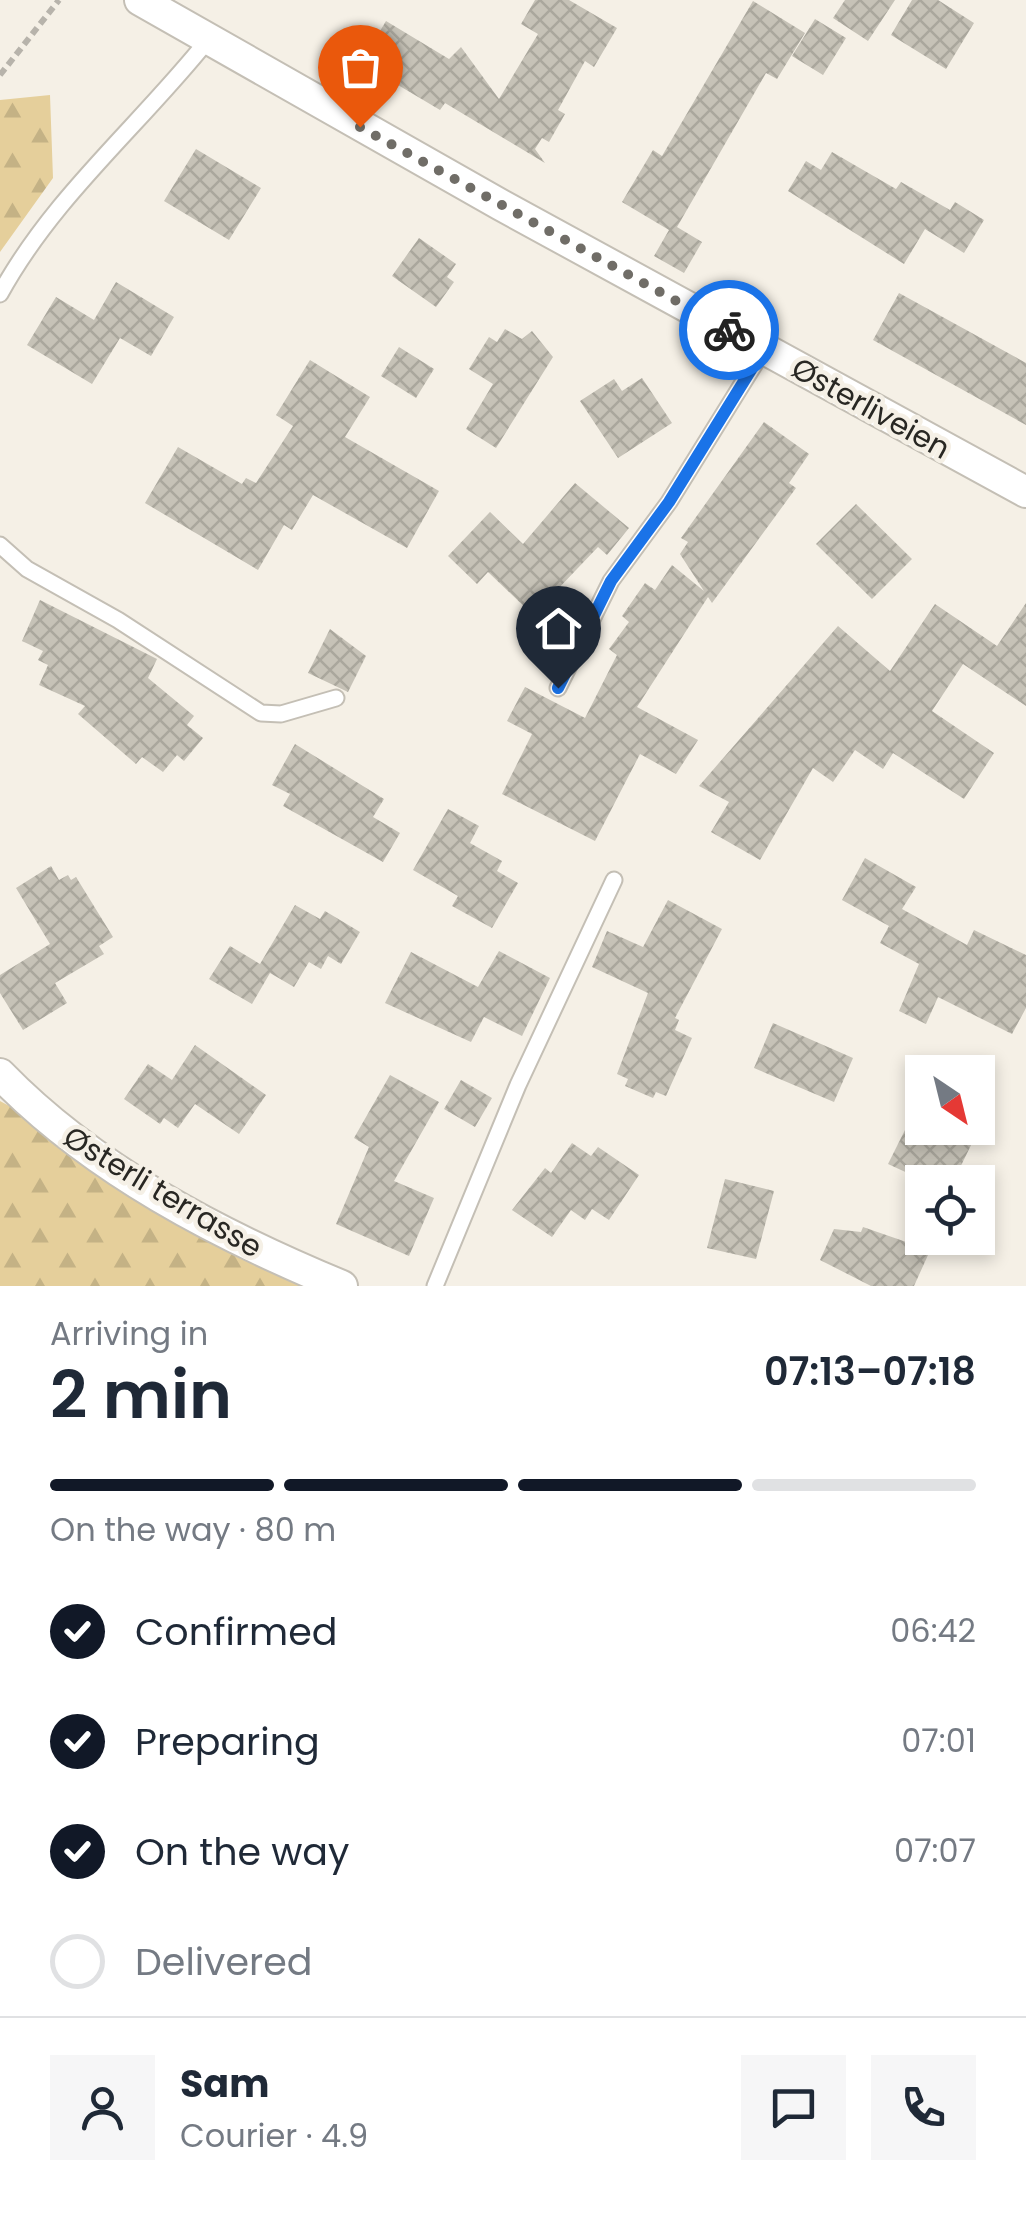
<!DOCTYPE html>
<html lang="en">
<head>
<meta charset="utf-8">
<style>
	body { margin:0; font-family:Poppins,sans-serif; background:#f6f6f7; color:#1f2937; height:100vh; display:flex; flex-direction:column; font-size:38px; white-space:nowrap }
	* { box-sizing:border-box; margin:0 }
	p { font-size:32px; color:#747a83 }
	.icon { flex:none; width:55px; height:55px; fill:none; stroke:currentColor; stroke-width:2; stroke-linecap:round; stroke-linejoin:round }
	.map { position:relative; height:1286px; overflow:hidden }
	.sheet { display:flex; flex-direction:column; background:#fff; flex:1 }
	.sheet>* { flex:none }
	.needle { width:65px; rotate:145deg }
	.fabs { position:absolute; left:905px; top:1055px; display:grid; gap:20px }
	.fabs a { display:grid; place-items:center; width:90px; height:90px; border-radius:0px; background:#fff; box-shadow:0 5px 15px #0003; font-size:50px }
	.pin { position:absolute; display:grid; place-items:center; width:85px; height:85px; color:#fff; margin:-102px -42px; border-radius:50% 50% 50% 0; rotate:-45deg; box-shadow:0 0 10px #0007 }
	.pin .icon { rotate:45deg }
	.courier { position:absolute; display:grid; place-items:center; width:100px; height:100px; margin:-50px; border:8px solid #1a73e8; border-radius:50%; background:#fff; color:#222; box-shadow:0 2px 12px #0007 }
	.headline em { font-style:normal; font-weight:600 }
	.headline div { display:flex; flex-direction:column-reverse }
	.headline { display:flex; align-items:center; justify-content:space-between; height:170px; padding:0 50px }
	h1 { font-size:65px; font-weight:600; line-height:75px }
	.bar { display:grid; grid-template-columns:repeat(4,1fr); gap:15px 10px; align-content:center; height:120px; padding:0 50px }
	.bar i { height:12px; border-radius:8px; background:#e0e1e3 }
	.bar .active { background:#111827 }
	.bar p { grid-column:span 4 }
	.line { display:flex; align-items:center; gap:25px; padding:0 50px; border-top:2px solid #e0e1e3 }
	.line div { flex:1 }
	.round { display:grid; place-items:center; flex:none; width:105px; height:105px; border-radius:0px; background:#f6f6f7 }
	ol { padding:0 50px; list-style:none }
	li { display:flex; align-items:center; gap:30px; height:110px }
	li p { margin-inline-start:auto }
	li .icon { padding:10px; border-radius:50%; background:#111827; color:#fff; stroke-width:4 }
	li:last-child { color:#747a83 }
	li i { width:55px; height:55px; border:5px solid #e0e1e3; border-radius:50% }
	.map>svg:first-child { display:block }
	.forest { fill:url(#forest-firs) }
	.building { fill:url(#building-cross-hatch) }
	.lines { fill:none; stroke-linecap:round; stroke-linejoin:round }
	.lane-casing { stroke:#c4bfb5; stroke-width:19 }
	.street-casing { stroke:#c4bfb5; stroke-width:34 }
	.path { stroke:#b7b3ab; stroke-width:6; stroke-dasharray:8 5; stroke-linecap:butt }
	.lane { stroke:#fff; stroke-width:15 }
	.street { stroke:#fff; stroke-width:30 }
	.done { stroke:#706d67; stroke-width:10; stroke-dasharray:0 18 }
	.route { stroke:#1a73e8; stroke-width:12 }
	.labels { text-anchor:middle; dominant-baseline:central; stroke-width:9; stroke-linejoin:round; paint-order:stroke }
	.street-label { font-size:30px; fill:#282723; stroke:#f5f0e6 }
</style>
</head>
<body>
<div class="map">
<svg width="1026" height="1286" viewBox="0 0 1026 1286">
	<defs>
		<pattern id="forest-firs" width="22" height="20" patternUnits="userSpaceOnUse" patternTransform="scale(2.5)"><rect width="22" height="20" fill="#e5cf9b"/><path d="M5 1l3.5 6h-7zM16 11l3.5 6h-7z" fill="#c4b285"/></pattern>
		<pattern id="building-cross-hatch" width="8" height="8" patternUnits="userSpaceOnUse" patternTransform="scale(2.5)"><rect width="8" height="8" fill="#c6c2b7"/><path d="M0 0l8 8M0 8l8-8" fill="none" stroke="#aaa79d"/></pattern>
	</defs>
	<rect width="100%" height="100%" fill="#f5f0e6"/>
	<path class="forest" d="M 50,95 L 53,178 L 0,252 L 0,100 Z
		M 0,1101 L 344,1286 L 0,1286 Z"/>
	<path class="building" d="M 535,0 L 569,0 L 617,28 L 594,67 L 585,61 L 558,110 L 565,114 L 549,142 L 542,138 L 535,149 L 545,163 L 445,103 L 440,110 L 361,63 L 386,21 L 449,59 L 461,47 L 499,99 L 538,34 L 521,24 Z
		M 845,0 L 895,0 L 868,41 L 833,18 Z
		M 912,0 L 938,0 L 974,23 L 946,69 L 891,35 Z
		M 753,1 L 805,33 L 777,79 L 766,73 L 677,227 L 702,242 L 684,273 L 654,256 L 669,230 L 622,202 L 653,150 L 662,156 Z
		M 815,19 L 846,38 L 823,75 L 792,56 Z
		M 196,149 L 261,188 L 229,240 L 164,201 Z
		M 832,152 L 896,189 L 901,182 L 950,210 L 955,202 L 984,220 L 964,253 L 925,229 L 904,264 L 788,191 L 806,161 L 821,170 Z
		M 419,238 L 456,264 L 447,277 L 454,282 L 436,307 L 392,276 Z
		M 116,282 L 174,317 L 151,356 L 120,338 L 92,384 L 27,345 L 56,297 L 94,320 Z
		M 899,293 L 1026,363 L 1026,425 L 873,340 Z
		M 505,329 L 522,339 L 532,331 L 553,357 L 496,448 L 466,429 L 493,384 L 469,369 L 489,337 L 497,342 Z
		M 399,347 L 434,369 L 416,398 L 381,376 Z
		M 310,360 L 370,397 L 345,437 L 439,491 L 407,548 L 313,495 L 292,530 L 284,525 L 258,570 L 145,503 L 178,447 L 242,484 L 246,478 L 256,483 L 293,426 L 276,415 Z
		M 642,378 L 672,423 L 618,458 L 580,401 L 614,379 L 622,391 Z
		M 764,422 L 809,454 L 789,483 L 796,488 L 712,603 L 708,597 L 637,707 L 698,740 L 676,774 L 640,754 L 595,841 L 502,794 L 532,734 L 507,721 L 525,687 L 585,718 L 617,655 L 609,649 L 629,622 L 622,616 L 645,583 L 655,590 L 672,565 L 704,591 L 680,554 L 688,542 L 681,538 Z
		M 575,483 L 629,528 L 607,555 L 598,547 L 533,615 L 488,572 L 477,584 L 448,556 L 490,512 L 523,544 Z
		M 856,504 L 912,559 L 872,599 L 816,544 Z
		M 40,600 L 157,659 L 148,678 L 194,716 L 187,725 L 203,738 L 184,761 L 177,755 L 163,772 L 142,757 L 136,764 L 78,714 L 85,706 L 39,685 L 48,665 L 38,660 L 43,651 L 22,641 Z
		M 1026,603 L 1026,706 L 963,664 L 932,711 L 994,753 L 964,799 L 893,753 L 883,769 L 855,750 L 833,782 L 813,768 L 760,860 L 711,832 L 729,802 L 699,786 L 838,626 L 890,671 L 935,604 L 997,646 Z
		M 330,629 L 366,656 L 348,692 L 308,673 Z
		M 295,744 L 384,799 L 373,817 L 400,833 L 383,862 L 283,806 L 290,794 L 272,785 Z
		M 448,809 L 479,826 L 470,843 L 502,861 L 497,871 L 518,883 L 492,928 L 452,906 L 458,896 L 413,870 Z
		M 865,858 L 916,887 L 902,909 L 967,945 L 974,930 L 1026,955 L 1026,1008 L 1012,1034 L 938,997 L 926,1024 L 899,1011 L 919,964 L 880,943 L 889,926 L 842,900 Z
		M 51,866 L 59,880 L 68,875 L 71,880 L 76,877 L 113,937 L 99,946 L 104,954 L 55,983 L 67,1003 L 23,1030 L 0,993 L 0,975 L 50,944 L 16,888 Z
		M 668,900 L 722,929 L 675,1018 L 679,1020 L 675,1030 L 692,1038 L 666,1096 L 656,1092 L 653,1098 L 625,1086 L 628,1079 L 617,1074 L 648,993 L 592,967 L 607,931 L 643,947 Z
		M 295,905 L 320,919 L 325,911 L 360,932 L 341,964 L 328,956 L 321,969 L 309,962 L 294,987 L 270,973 L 252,1004 L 209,979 L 230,946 L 260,964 Z
		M 499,951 L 550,978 L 522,1036 L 484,1017 L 471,1042 L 385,1003 L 411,952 L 478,987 Z
		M 773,1023 L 853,1058 L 834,1102 L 754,1068 Z
		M 195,1045 L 266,1095 L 239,1134 L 195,1104 L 178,1128 L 164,1118 L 160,1124 L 124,1099 L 148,1064 L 172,1080 Z
		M 390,1075 L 439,1102 L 394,1181 L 434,1198 L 409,1256 L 336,1224 L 369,1147 L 354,1138 Z
		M 461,1080 L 492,1098 L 475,1127 L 444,1109 Z
		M 906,1128 L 955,1128 L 975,1137 L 953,1182 L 927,1182 L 888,1164 Z
		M 572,1143 L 591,1156 L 598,1147 L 639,1175 L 609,1220 L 592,1209 L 585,1220 L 571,1210 L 552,1237 L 512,1210 L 545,1168 L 551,1173 Z
		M 725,1179 L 774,1191 L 756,1259 L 707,1248 Z
		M 863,1227 L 912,1244 L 910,1247 L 928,1255 L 914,1286 L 871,1286 L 820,1260 L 834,1229 L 861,1232 Z"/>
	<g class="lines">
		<defs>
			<path id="lane" d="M 0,294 C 53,197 139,126 207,41
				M 0,545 L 27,569 L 118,620 L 261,713 L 281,714 L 336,698
				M 558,688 L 611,581 L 669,502 L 764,349
				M 435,1286 L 518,1085 L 614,880"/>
			<path id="street" d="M 140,0 L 501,205 L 1026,492
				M 0,1074 C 93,1170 219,1235 342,1286"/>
		</defs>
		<use href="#lane" class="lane-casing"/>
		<use href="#street" class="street-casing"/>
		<path class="path" d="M 0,75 L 59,0"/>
		<use href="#lane" class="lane"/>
		<use href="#street" class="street"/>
	</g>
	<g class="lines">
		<path class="done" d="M 360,127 L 729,330"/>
		<path class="route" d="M 558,688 L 611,581 L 669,502 L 764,349 L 729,330"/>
	</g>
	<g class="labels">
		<g class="street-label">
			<text transform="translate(871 408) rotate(29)">Østerliveien</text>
			<text transform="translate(163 1192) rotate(31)">Østerli terrasse</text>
		</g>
	</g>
</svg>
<div class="fabs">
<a><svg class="needle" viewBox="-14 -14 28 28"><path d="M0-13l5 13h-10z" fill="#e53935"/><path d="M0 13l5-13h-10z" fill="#747a83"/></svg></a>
<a><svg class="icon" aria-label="locate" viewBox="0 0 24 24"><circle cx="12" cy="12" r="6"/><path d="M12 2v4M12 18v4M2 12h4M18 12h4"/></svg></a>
</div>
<div class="pin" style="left:360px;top:127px;background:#ea580c"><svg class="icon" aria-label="bag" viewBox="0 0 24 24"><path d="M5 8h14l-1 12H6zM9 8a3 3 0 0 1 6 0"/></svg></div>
<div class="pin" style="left:558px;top:688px;background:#1f2937"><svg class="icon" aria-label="home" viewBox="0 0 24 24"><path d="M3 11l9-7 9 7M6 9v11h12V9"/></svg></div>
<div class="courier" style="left:729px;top:330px"><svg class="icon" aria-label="bike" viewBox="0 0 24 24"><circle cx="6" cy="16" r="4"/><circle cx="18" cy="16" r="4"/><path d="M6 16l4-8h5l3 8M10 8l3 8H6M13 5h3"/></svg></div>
</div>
<section class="sheet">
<div class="headline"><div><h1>2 min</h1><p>Arriving in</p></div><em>07:13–07:18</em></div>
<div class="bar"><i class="active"></i><i class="active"></i><i class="active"></i><i></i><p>On the way · 80 m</p></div>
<ol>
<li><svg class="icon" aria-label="check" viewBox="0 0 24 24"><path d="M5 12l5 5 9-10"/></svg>Confirmed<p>06:42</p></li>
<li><svg class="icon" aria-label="check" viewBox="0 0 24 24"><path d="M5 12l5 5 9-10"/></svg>Preparing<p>07:01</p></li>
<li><svg class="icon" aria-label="check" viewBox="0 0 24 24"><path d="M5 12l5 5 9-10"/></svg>On the way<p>07:07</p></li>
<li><i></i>Delivered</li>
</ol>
<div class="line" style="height:180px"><a class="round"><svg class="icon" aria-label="person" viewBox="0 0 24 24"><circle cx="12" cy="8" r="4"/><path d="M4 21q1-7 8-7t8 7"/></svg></a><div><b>Sam</b><p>Courier · 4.9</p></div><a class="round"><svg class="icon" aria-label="chat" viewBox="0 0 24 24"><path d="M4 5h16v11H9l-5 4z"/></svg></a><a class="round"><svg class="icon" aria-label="phone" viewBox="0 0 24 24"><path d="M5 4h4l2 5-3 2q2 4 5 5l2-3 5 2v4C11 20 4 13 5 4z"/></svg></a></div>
</section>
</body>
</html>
